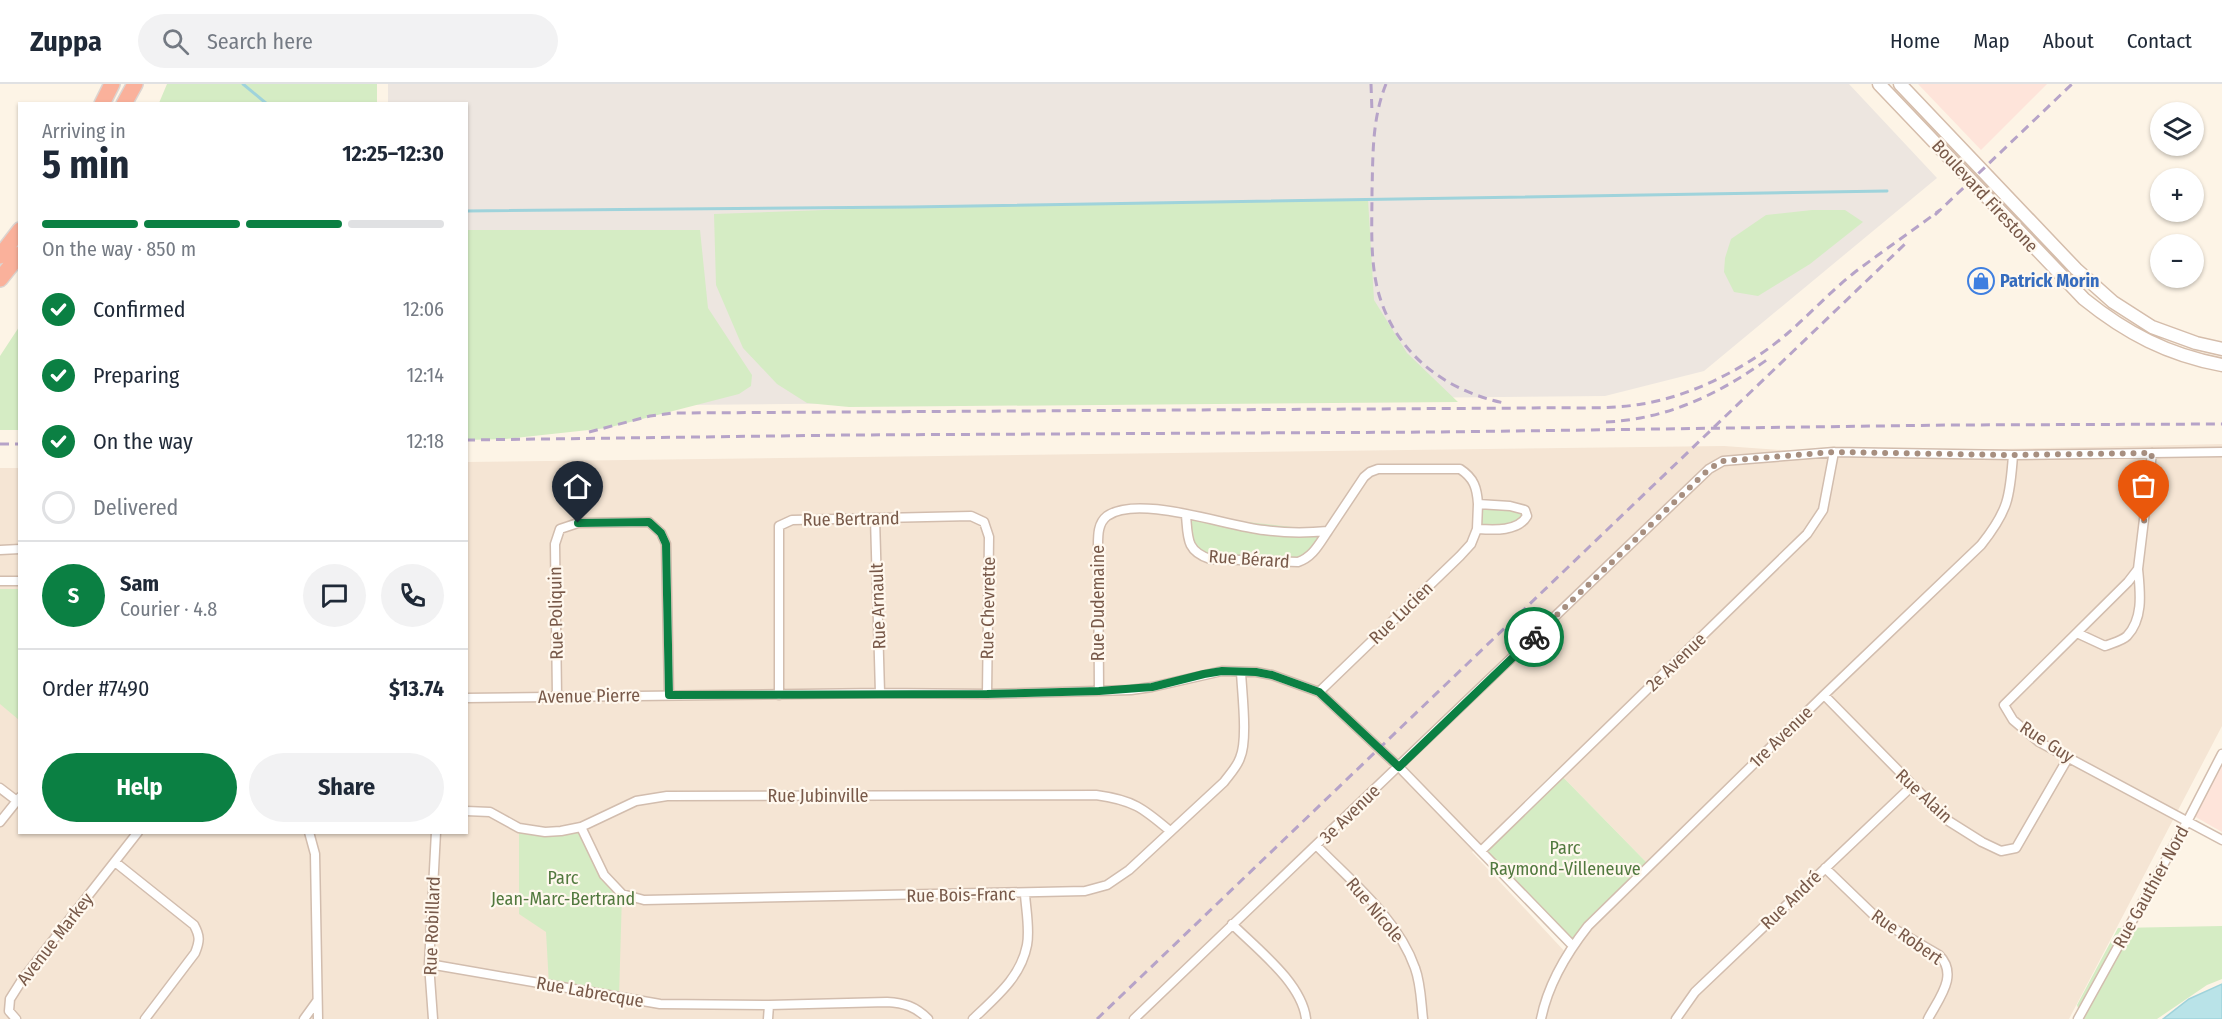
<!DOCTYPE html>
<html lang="en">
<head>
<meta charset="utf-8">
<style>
	body { margin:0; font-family:"Fira Sans Condensed",sans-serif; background:#f2f2f3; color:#1f2937; height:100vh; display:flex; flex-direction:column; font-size:22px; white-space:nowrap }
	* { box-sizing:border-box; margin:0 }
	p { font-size:20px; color:#747a83 }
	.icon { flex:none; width:33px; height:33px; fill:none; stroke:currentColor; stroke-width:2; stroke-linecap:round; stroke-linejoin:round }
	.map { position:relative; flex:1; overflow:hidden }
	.drawer { position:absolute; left:18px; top:18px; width:450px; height:732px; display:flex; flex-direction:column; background:#fff; border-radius:0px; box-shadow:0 2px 4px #0004 }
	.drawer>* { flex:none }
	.buttons { position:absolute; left:2150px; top:18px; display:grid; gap:12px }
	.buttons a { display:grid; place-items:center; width:54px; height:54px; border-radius:50%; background:#fff; box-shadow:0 2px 4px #0004; font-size:30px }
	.pin { position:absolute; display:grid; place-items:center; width:51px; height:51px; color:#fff; margin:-62px -26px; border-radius:50% 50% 50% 0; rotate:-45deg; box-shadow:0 0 6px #0007 }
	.pin .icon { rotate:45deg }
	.courier { position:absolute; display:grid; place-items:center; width:60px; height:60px; margin:-30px; border:4px solid #0b8043; border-radius:50%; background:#fff; color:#222; box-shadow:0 2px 8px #0007 }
	.summary em { font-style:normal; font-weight:700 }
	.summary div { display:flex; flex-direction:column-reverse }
	.summary { display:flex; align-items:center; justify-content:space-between; height:102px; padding:0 24px }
	h1 { font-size:39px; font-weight:700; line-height:45px }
	.bar { display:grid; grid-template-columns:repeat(4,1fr); gap:9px 6px; align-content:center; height:72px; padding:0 24px }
	.bar i { height:8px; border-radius:4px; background:#e0e1e3 }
	.bar .active { background:#0b8043 }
	.bar p { grid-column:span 4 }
	.line { display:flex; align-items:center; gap:15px; padding:0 24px; border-top:2px solid #e0e1e3 }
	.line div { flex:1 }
	.round { display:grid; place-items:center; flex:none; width:63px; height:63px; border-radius:32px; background:#f2f2f3 }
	ol { padding:0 24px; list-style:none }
	li { display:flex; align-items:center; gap:18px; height:66px }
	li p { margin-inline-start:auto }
	li .icon { padding:6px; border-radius:50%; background:#0b8043; color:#fff; stroke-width:4 }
	li:last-child { color:#747a83 }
	li i { width:33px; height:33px; border:3px solid #e0e1e3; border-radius:50% }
	.button { display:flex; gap:12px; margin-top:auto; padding:12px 24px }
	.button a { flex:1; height:69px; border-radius:36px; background:#0b8043; color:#fff; font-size:24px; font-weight:700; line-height:69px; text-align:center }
	.button a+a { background:#f2f2f3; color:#1f2937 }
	header { display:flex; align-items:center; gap:36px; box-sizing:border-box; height:84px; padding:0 30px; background:#fff; border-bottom:2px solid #e0e1e3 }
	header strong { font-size:28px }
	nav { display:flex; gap:33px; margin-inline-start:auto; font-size:21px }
	.search { width:420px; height:54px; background:#f2f2f3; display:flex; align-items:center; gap:15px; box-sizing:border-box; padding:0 21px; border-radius:33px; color:#747a83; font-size:22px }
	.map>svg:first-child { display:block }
	.residential { fill:#f5e5d4; fill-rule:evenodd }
	.commercial { fill:#fee4da }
	.industrial { fill:#ede6e0 }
	.green { fill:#d5ecc4 }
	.water { fill:#b9e3e8; stroke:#9fd3db; stroke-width:1.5 }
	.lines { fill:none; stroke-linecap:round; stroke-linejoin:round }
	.stream { stroke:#9fd3db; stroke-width:3 }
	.street-casing { stroke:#d2bdae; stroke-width:11 }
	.secondary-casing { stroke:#d5bdab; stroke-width:15 }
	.highway-casing { stroke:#dcd4d0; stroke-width:18 }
	.street { stroke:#fff; stroke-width:8 }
	.secondary { stroke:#fff; stroke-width:12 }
	.highway { stroke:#fab19b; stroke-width:15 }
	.rail { stroke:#b6a3c8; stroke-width:3; stroke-dasharray:9 6; stroke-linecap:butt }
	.done { stroke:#a78f80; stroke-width:6; stroke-dasharray:0 10.8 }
	.route { stroke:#0b8043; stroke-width:8 }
	.labels { text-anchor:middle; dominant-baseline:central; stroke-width:4.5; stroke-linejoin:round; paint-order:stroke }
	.street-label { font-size:18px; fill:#785949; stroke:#fff8ee }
	.shop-label { font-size:18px; font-weight:bold; fill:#366cbe; stroke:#fff8ee; text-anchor:start }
	.park-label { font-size:18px; fill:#51793e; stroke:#fff8ee }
</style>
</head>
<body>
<header>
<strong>Zuppa</strong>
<div class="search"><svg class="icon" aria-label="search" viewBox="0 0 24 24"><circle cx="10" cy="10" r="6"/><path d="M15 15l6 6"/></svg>Search here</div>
<nav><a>Home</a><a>Map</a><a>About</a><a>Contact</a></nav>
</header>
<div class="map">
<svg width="2222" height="935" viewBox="0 0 2222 935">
	<rect width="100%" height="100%" fill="#fdf4e6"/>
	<path class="residential" d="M 2222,360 L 2222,642 L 2069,935 L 0,935 L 0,384 L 19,384 L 20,748 L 466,748 L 467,378 L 1724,362 L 1824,369 ZM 1556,686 L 1650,782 L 1567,870 L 1472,768 Z"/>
	<path class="commercial" d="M 1918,0 L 2047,0 L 1981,66 Z
		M 2222,677 L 2222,748 L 2194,732 Z"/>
	<path class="industrial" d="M 388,0 L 1849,0 L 1937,94 L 1704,287 L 1605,312 L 467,323 L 466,20 L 388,19 Z"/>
	<path class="green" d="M 167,0 L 377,0 L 377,19 L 159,19 Z
		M 1368,115 L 1374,216 L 1407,269 L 1458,318 L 849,323 L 807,319 L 777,300 L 743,264 L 716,201 L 714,130 L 934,122 Z
		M 1812,126 L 1845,126 L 1863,138 L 1810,180 L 1758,212 L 1734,208 L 1724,188 L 1725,174 L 1731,155 L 1766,131 Z
		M 466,146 L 700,146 L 708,224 L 752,291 L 751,302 L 739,310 L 607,344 L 506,355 L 467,356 Z
		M 19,243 L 19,346 L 0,346 L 0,272 Z
		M 1478,420 L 1525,426 L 1523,439 L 1477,445 Z
		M 1186,431 L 1328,447 L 1307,475 L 1210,475 L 1193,465 Z
		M 0,505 L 19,505 L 19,636 L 0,620 Z
		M 1556,686 L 1650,782 L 1573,862 L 1481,767 Z
		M 519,744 L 545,748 L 581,744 L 604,791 L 622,810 L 619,913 L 549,901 L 546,848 L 519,830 Z
		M 2222,842 L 2222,895 L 2207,901 L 2157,935 L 2082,935 L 2077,921 L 2118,844 Z"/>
	<path class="water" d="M 2222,900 L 2222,935 L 2163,935 L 2189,915 Z"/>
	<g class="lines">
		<path class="stream" d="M 243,0 L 267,20
			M 466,127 L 910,123 L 1887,107"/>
		<defs>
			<path id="street" d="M 2152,369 L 2138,485 L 2128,498 L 2004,621 L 2013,636 L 2039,658 L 2222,756
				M 1186,431 C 1188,454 1186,467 1210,475 L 1298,478 C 1313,473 1319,460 1328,447
				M 875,434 L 880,609
				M 0,466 L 20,465
				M 0,497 L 20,497
				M 2077,549 L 2105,562 C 2112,559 2122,557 2127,552 C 2144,534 2140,507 2138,485
				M 1099,607 L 1098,461 C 1098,451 1098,439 1107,432 C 1138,410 1226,442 1264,446 C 1285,449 1307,449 1328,447 L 1364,393 L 1370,388 L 1378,385 L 1460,385 C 1474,394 1477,404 1478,420
				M 1319,608 L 1460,472 L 1471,460 L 1477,445 C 1493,446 1518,448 1527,432 L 1525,426 L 1510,422 L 1478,420 L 1477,445
				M 779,611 L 779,442 L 792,436 L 971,432 L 984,438 L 989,453 L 987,610
				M 1824,611 L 1947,736 L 1982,758 L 2001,767 L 2016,764 L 2068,674
				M 557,613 L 555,460 L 560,445 L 578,439 L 649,438 L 661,449 L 666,460 L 669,611
				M 466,614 L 880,609 L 987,610 L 1131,606 L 1152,603 L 1222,587 L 1256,588 L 1272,591 L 1319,608 L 1399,683 L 1573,862
				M 0,704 L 17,717
				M 466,727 L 490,728 L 519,744 L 545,748 L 561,747 L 581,743 L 636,717 L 667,712 L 1096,711 C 1133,716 1143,724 1170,747
				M 0,738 L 20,713
				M 581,743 L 604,791 L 622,810 L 644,816 L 1085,807 L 1107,801 L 1129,786 L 1224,698 C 1229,691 1237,683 1240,674 C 1248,656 1242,609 1241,588
				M 309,748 L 315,770 L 318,935
				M 1317,762 C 1352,798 1398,835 1415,884 C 1421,900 1421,919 1423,935
				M 1481,767 L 1807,450 L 1823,426 L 1834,368
				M 115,778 L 194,841 C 200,852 200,857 195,869 L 145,935
				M 1825,784 L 1879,836 L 1939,871 C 1959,891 1939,914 1928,935
				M 1232,840 C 1257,865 1302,899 1306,935
				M 429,880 L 660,920 L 769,921 L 887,918 C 904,919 915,922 928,935
				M 16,935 L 9,927 L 10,915 L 22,896 L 138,748
				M 304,935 L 317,917
				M 433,935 L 429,880 L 436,748
				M 768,935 L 769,921
				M 973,935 C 996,913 1021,893 1027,861 C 1030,845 1026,826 1025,810
				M 1134,935 L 1709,385 L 1723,377 L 1834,368 L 2013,371 L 2222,368
				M 1541,935 C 1548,900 1566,870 1588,842 L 1824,611 L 1981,461 C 2008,427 2010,414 2013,371
				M 1676,935 L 1695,908 L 1912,702
				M 2078,935 L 2188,736 L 2222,670"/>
			<path id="secondary" d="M 1879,0 L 2084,215 C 2126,249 2168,271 2222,281
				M 1900,0 L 2076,185 L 2113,218 L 2152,243 L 2196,259 L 2222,265"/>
			<path id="highway" d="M 102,20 L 112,0
				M 124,20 L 135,0
				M 0,172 L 20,146
				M 0,195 L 20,170"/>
		</defs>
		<use href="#street" class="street-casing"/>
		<use href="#secondary" class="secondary-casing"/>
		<use href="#highway" class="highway-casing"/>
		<use href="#street" class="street"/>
		<use href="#secondary" class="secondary"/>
		<use href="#highway" class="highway"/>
		<path class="rail" d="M 1371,0 L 1372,28
			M 1386,0 C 1372,35 1373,70 1372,108 C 1372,139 1370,172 1377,203 C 1392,266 1442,306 1504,319
			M 1935,131 L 2072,0
			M 1606,338 C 1668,335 1719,310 1768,275
			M 589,348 L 650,332 L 673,329 L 1533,324 C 1569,323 1607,326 1642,320 C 1693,312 1750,282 1788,249 C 1811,229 1831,207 1855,188 C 1883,167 1912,147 1940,126
			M 466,356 L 850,351 L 1440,348 L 1950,341 L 2222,340
			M 0,360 L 20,360
			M 1097,935 L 1905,160"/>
	</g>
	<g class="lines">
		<path class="done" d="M 1534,553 L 1709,385 L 1723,377 L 1834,368 L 2006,371 L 2152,369 L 2144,438"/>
		<path class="route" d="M 578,439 L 649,438 L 661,449 L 666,460 L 669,611 L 987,610 L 1099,607 L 1152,603 L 1204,590 L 1222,587 L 1256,588 L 1272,591 L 1319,608 L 1399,683 L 1534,553"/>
	</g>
	<defs>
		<symbol id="shop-ring" viewBox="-11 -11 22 22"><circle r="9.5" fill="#fff8ee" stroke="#3f7fe0" stroke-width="1.5"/><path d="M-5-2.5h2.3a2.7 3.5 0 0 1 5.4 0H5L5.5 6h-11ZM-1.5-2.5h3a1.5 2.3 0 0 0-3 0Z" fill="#3f7fe0"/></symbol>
	</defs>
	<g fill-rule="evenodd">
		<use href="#shop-ring" x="1966" y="182" width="30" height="30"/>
	</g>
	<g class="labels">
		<g class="street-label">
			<text transform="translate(1985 112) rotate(47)">Boulevard Firestone</text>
			<text transform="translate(851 435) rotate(-1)">Rue Bertrand</text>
			<text transform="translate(1249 475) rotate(4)">Rue Bérard</text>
			<text transform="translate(1098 519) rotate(-90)">Rue Dudemaine</text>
			<text transform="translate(878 522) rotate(-92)">Rue Arnault</text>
			<text transform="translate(988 524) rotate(-89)">Rue Chevrette</text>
			<text transform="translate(556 529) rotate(-91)">Rue Poliquin</text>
			<text transform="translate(1401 529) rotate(-44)">Rue Lucien</text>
			<text transform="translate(1676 578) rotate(-44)">2e Avenue</text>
			<text transform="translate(589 612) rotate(-1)">Avenue Pierre</text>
			<text transform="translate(1781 653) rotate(-44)">1re Avenue</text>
			<text transform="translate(2047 658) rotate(33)">Rue Guy</text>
			<text x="818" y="712">Rue Jubinville</text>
			<text transform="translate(1924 712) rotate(43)">Rue Alain</text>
			<text transform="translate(1350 730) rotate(-44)">3e Avenue</text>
			<text transform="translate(2151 803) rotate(-61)">Rue Gauthier Nord</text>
			<text transform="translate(961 811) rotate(-1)">Rue Bois-Franc</text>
			<text transform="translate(1791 816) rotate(-44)">Rue André</text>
			<text transform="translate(1375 826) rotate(50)">Rue Nicole</text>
			<text transform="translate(432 842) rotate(-88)">Rue Robillard</text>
			<text transform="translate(1907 853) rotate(35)">Rue Robert</text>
			<text transform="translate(55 855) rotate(-52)">Avenue Markey</text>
			<text transform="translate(590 908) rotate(10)">Rue Labrecque</text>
		</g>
		<g class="shop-label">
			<text x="2000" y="197">Patrick Morin</text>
		</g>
		<g class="park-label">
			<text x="1565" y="764">Parc<tspan x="1565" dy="21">Raymond-Villeneuve</tspan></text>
			<text x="563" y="794">Parc<tspan x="563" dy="21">Jean-Marc-Bertrand</tspan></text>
		</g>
	</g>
</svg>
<div class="buttons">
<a><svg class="icon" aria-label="layers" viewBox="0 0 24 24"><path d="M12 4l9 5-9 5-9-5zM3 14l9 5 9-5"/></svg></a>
<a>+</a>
<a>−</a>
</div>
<div class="pin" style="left:2144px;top:438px;background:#ea580c"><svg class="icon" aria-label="bag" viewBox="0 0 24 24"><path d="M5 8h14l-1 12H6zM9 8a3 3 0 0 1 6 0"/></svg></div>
<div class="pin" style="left:578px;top:439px;background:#1f2937"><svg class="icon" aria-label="home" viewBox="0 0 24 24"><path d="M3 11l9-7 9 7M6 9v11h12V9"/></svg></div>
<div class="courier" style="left:1534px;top:553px"><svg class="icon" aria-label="bike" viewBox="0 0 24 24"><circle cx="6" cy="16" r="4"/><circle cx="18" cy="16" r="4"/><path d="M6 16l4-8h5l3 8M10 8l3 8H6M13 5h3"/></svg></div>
<section class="drawer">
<div class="summary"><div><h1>5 min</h1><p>Arriving in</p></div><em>12:25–12:30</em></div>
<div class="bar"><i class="active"></i><i class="active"></i><i class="active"></i><i></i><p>On the way · 850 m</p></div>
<ol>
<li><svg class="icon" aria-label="check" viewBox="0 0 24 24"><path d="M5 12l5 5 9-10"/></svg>Confirmed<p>12:06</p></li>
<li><svg class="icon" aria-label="check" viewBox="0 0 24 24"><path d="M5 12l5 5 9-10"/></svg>Preparing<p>12:14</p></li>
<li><svg class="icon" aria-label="check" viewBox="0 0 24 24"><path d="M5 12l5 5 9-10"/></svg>On the way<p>12:18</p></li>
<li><i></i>Delivered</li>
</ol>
<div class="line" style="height:108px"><b class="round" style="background:#0b8043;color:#fff">S</b><div><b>Sam</b><p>Courier · 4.8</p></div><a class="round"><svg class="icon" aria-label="chat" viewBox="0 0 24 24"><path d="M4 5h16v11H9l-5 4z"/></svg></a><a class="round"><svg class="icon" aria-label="phone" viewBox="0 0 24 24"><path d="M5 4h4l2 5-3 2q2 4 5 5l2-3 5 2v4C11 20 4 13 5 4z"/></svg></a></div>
<div class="line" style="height:78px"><div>Order #7490</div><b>$13.74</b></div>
<div class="button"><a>Help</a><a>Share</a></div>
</section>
</div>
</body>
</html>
